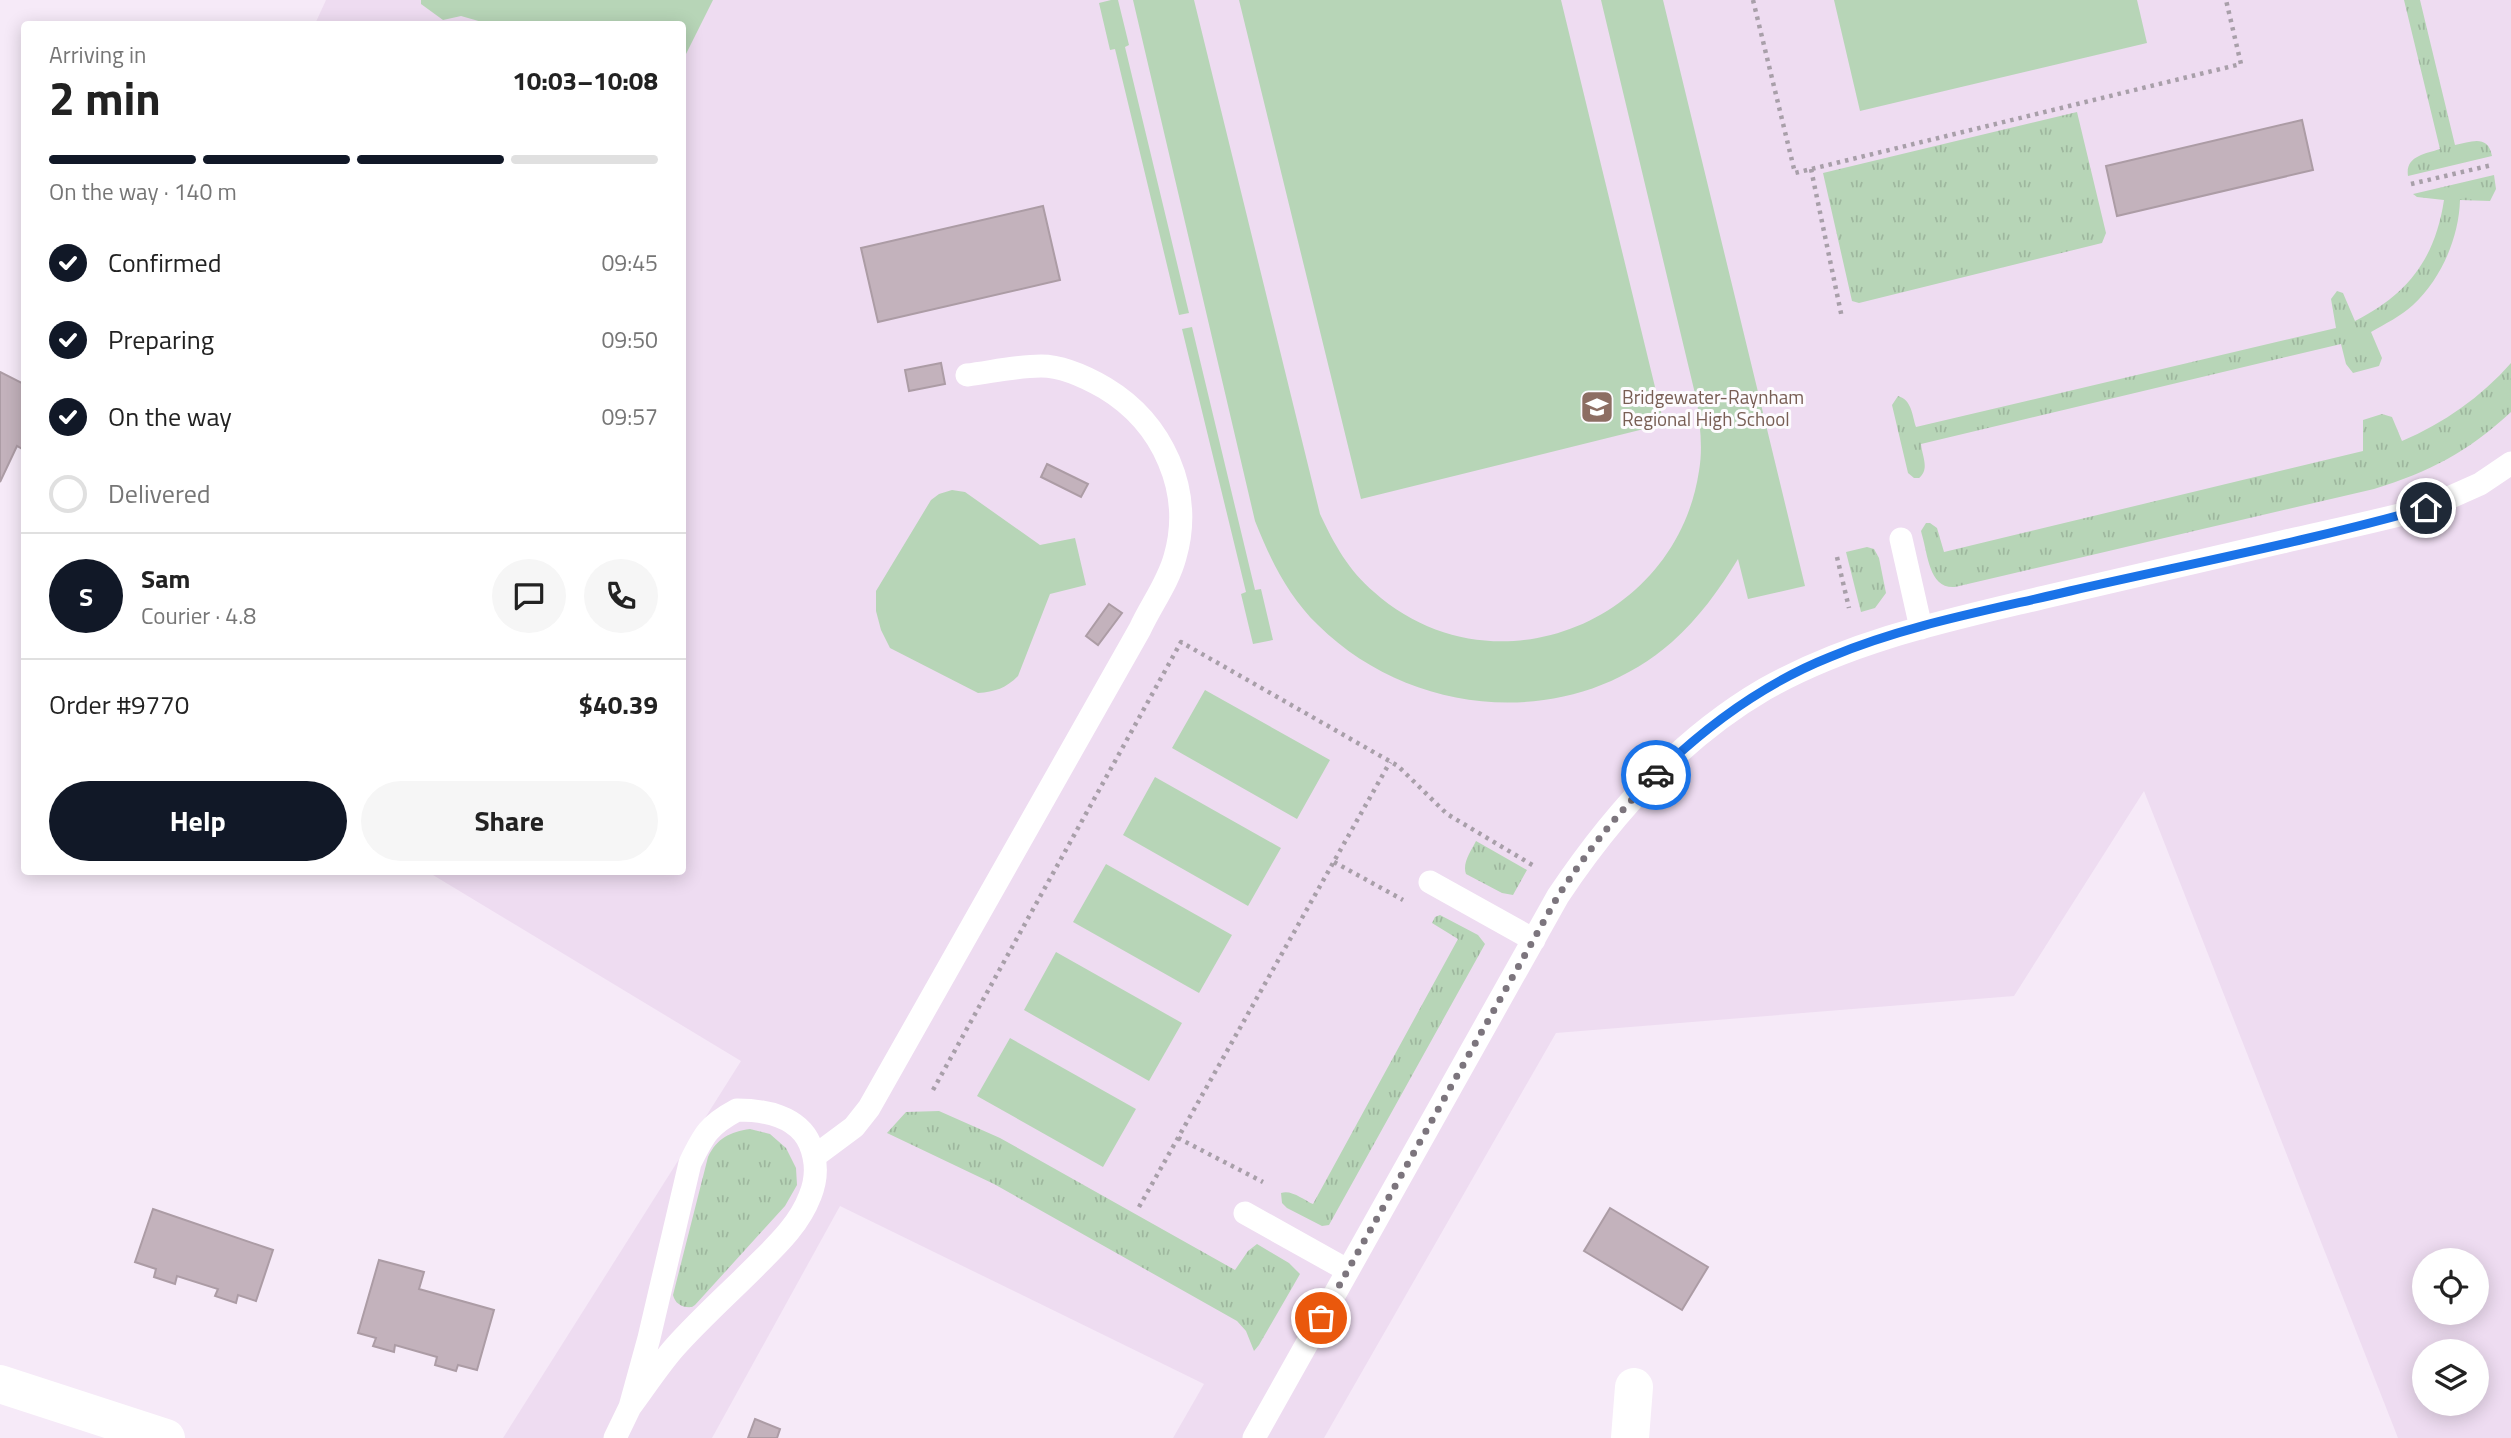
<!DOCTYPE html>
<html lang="en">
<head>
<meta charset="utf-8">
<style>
	body { margin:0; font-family:"Titillium Web",sans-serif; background:#f6f6f6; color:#222; height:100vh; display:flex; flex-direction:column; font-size:26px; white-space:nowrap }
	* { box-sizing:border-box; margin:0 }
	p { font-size:23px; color:#767676 }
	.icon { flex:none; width:38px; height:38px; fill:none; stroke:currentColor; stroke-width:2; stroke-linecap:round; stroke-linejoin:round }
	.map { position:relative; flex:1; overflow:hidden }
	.sheet { position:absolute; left:21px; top:21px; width:665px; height:854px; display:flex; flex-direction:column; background:#fff; border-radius:7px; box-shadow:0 4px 18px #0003 }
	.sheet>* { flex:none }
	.buttons { position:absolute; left:2412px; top:1248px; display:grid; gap:14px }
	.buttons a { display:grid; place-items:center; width:77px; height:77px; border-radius:50%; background:#fff; box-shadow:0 4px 18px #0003; font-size:35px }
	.pin { position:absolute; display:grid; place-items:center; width:60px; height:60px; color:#fff; margin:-30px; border:4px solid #fff; border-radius:50%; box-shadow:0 2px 7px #0007 }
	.courier { position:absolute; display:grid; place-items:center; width:70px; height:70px; margin:-35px; border:5px solid #1a73e8; border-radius:50%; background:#fff; color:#222; box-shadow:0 2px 9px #0007 }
	.head em { font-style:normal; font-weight:700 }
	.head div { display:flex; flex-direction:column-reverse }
	.head { display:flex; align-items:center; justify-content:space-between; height:119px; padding:0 28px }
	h1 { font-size:46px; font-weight:700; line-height:52px }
	.bar { display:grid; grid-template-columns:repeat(4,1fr); gap:10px 7px; align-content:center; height:84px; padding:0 28px }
	.bar i { height:9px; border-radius:5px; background:#e0e0e0 }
	.bar .on { background:#111827 }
	.bar p { grid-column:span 4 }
	.line { display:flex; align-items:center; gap:18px; padding:0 28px; border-top:2px solid #e0e0e0 }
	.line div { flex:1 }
	.round { display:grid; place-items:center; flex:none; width:74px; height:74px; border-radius:37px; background:#f6f6f6 }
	ol { padding:0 28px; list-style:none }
	li { display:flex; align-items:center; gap:21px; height:77px }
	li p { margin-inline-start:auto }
	li .icon { padding:7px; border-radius:50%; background:#111827; color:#fff; stroke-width:4 }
	li:last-child { color:#767676 }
	li i { width:38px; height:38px; border:4px solid #e0e0e0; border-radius:50% }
	.action { display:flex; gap:14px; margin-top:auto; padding:14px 28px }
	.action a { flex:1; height:80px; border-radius:42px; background:#111827; color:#fff; font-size:28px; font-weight:700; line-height:80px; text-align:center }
	.action a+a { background:#f6f6f6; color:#222 }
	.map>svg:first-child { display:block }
	.built { fill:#eedcf1; fill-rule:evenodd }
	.grass { fill:url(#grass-tufts) }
	.green { fill:#b7d5b7 }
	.building { fill:#c3b2bc; stroke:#ac9ca5; stroke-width:2 }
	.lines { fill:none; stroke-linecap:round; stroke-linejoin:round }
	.path { stroke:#a89fa9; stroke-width:4.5; stroke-dasharray:3.5 5; stroke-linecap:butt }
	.service { stroke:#fff; stroke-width:23 }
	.minor { stroke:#fff; stroke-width:38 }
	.tertiary { stroke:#fff; stroke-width:38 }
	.done { stroke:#7c757d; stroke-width:7; stroke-dasharray:0 12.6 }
	.route { stroke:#1a73e8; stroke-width:9 }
	.labels { text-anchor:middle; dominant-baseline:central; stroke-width:6; stroke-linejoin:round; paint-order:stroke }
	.education-label { font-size:19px; fill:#785e54; stroke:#fdfbfe; text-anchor:start }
</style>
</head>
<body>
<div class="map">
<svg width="2511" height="1438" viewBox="0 0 2511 1438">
	<defs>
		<pattern id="grass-tufts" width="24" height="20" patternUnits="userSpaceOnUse" patternTransform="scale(1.75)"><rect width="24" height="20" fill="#b7d5b7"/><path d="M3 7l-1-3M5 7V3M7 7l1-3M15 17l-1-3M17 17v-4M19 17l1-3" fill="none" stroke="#9eb79e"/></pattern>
	</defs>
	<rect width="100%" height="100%" fill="#f6eaf8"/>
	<path class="built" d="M 326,0 L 2511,0 L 2511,1438 L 2398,1438 L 2144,791 L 2014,996 L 1556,1033 L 1324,1438 L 1173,1438 L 1204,1384 L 840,1206 L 712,1438 L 503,1438 L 741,1061 L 428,872 L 682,872 L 682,24 L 315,24 ZM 2424,1260 L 2476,1260 L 2476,1312 L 2424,1312 ZM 2424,1351 L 2476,1351 L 2476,1404 L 2424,1404 Z"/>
	<path class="grass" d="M 2404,0 L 2420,0 L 2455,145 C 2471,142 2488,134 2492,156 L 2408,176 C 2405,156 2425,154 2440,149 Z
		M 2077,112 L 2106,233 L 2102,243 L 1859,303 L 1852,301 L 1823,173 Z
		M 2494,175 L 2496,189 L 2490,201 L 2460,200 C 2459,238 2441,279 2413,305 C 2401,316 2385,324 2371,332 L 2382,358 L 2379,366 L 2353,373 L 2346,364 L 2341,344 L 1921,444 C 1922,456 1930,469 1919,478 L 1914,478 L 1908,473 L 1892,405 L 1898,396 C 1912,400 1912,415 1916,427 L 2336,328 L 2331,299 L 2337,291 L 2343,293 L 2355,321 C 2408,294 2435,259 2444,200 L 2417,197 L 2413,194 Z
		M 2511,363 L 2511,412 C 2468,452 2429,472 2374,489 L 1955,587 C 1929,589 1928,555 1922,535 L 1921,531 L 1926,523 L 1930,523 L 1937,528 L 1944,552 L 2363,451 L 2363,420 L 2382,414 L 2392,417 L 2402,441 C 2444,423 2481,397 2511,363 Z
		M 1867,547 L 1874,549 L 1879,558 L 1886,593 L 1875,608 L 1861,612 L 1846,552 Z
		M 1476,841 L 1527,870 L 1513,895 L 1502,893 L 1466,874 C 1462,863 1471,851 1476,841 Z
		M 1440,915 L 1478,935 L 1485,944 L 1329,1225 L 1322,1226 L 1287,1208 L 1282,1203 L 1281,1193 C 1291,1189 1304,1200 1313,1204 L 1458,939 L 1432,923 L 1435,917 Z
		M 939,1111 L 1000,1138 L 1235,1270 L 1248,1251 L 1257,1244 L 1289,1263 L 1300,1274 L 1259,1345 L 1254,1351 L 1246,1331 L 1237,1321 L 994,1184 L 887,1133 L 906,1112 Z
		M 750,1129 L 770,1134 L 786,1148 L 796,1168 L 797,1185 L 785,1206 L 695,1305 L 692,1307 C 683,1308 675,1304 673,1295 L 708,1157 C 717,1138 730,1132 750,1129 Z"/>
	<path class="green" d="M 421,0 L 713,0 L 683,60 L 682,24 L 489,24 L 461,16 L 443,20 L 421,4 Z
		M 1111,0 L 1118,0 L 1129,45 L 1125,47 L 1189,313 L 1179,315 L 1115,49 L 1110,50 L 1099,3 Z
		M 1133,0 L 1194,0 L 1320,514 C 1334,544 1349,571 1374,592 C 1492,697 1676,624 1699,471 C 1703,448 1700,425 1697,402 L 1601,0 L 1663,0 L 1805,586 L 1748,599 L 1738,559 C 1719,590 1699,618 1672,642 C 1569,732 1412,718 1318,625 C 1288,596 1270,559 1255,521 Z
		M 1239,0 L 1561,0 L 1664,424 L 1361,499 Z
		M 1834,0 L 2137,0 L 2147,43 L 1860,111 Z
		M 1192,327 L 1255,590 L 1261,589 L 1273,640 L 1253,644 L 1241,594 L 1246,592 L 1182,329 Z
		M 952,490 L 965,492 L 1040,545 L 1075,538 L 1086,585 L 1050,594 L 1018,676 C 1006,688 995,692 978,693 L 890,648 L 881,630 L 876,611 L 876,591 L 931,500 L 939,494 Z
		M 1205,690 L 1330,760 L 1297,819 L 1172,748 Z
		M 1155,777 L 1281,848 L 1248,906 L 1123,835 Z
		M 1106,864 L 1232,935 L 1199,993 L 1073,922 Z
		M 1056,952 L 1182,1023 L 1149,1081 L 1024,1010 Z
		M 1010,1038 L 1136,1109 L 1103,1167 L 977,1096 Z"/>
	<path class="building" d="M 2302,120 L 2313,170 L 2117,216 L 2106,166 Z
		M 1043,206 L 1060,280 L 878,322 L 861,248 Z
		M 941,363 L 945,384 L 909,391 L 905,370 Z
		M 0,372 L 24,384 L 24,450 L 17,446 L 0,482 Z
		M 1047,464 L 1088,484 L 1081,497 L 1041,477 Z
		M 1109,604 L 1122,613 L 1098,645 L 1086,636 Z
		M 1610,1208 L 1708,1267 L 1682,1310 L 1584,1251 Z
		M 153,1209 L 273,1250 L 256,1301 L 238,1295 L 236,1303 L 215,1296 L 218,1289 L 177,1276 L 175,1284 L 154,1277 L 156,1269 L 135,1262 Z
		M 379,1260 L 424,1272 L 419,1289 L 494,1310 L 477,1370 L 458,1365 L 456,1371 L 435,1365 L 437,1357 L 395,1345 L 394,1352 L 373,1346 L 376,1338 L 358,1333 Z
		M 755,1419 L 780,1429 L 777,1438 L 748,1438 Z"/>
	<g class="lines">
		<path class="path" d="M 1753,0 L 1795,173 L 2241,64 L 2226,0
			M 1811,169 L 1842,318
			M 2411,184 L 2492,165
			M 1837,557 L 1849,608
			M 1334,862 L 1403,900
			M 933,1090 L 1181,642 L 1398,766 L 1447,814 L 1534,866
			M 1178,1138 L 1263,1182
			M 1139,1207 L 1390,762"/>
		<path class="service" d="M 1901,539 L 1921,628
			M 1430,882 L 1534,940
			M 737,1110 C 764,1110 798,1116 810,1144 C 817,1161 817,1179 810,1196 C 799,1225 776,1246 755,1267 C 728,1294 700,1319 675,1347 C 659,1365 645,1387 630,1407 L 649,1338 L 690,1163 C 704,1134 709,1125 737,1110 Z
			M 815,1156 L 854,1127 L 869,1108 L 1140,629 C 1151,605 1168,583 1175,557 C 1194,491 1163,423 1105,388 C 1086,377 1063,366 1041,366 C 1017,366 991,372 967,375
			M 1245,1213 L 1347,1270
			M 615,1438 L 630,1407
			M 1254,1438 L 1558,896 C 1612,815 1679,739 1765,689 C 1852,640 1949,620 2045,597 C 2124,579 2203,561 2282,542 C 2330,531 2379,521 2426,508 L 2480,484 L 2511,463"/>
		<path class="minor" d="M 1630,1438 L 1634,1387"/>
		<path class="tertiary" d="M 0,1384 L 166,1438"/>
	</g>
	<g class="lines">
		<path class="done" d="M 1321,1318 L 1558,896 C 1587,852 1618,812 1656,775"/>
		<path class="route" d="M 1656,775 C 1706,726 1765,683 1830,657 C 1906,625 1990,610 2070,591 C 2189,564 2309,541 2426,508"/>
	</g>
	<defs>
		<symbol id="school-square" viewBox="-11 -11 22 22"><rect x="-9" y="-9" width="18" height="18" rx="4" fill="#8d6e63" stroke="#fdfbfe"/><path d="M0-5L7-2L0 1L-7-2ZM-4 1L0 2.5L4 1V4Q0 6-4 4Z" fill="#fff"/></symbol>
	</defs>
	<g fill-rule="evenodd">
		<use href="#school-square" x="1578" y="388" width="38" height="38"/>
	</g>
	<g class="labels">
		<g class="education-label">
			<text x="1622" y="396">Bridgewater-Raynham<tspan x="1622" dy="22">Regional High School</tspan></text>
		</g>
	</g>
</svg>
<div class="buttons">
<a><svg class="icon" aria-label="locate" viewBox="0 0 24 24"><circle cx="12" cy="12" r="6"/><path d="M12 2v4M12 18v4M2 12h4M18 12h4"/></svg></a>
<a><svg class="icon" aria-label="layers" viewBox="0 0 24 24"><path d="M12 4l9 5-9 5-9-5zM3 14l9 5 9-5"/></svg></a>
</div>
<div class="pin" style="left:1321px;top:1318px;background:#ea580c"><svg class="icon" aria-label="bag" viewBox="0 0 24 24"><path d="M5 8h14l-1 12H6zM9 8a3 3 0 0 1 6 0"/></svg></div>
<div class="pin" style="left:2426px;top:508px;background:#1f2937"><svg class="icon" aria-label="home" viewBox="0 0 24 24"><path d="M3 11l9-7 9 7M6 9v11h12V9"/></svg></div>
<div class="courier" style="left:1656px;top:775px"><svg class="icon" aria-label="car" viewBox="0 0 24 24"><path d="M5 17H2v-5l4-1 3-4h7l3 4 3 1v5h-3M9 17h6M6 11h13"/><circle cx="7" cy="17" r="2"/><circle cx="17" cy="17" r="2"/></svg></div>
<section class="sheet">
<div class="head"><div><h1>2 min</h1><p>Arriving in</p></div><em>10:03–10:08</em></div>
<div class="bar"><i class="on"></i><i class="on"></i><i class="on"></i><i></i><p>On the way · 140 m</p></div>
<ol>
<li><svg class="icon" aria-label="check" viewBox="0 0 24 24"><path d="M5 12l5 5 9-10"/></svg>Confirmed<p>09:45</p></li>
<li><svg class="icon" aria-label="check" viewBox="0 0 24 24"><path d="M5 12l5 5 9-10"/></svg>Preparing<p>09:50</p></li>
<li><svg class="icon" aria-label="check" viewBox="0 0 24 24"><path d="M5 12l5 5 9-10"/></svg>On the way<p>09:57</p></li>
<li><i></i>Delivered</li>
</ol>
<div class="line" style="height:126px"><b class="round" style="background:#111827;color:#fff">S</b><div><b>Sam</b><p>Courier · 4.8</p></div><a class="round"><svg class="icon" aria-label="chat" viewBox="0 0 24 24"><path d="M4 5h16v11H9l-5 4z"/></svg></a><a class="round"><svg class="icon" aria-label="phone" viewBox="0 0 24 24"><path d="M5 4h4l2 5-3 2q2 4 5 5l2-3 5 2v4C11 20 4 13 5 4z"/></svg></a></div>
<div class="line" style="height:91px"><div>Order #9770</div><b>$40.39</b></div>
<div class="action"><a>Help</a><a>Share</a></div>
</section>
</div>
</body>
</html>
